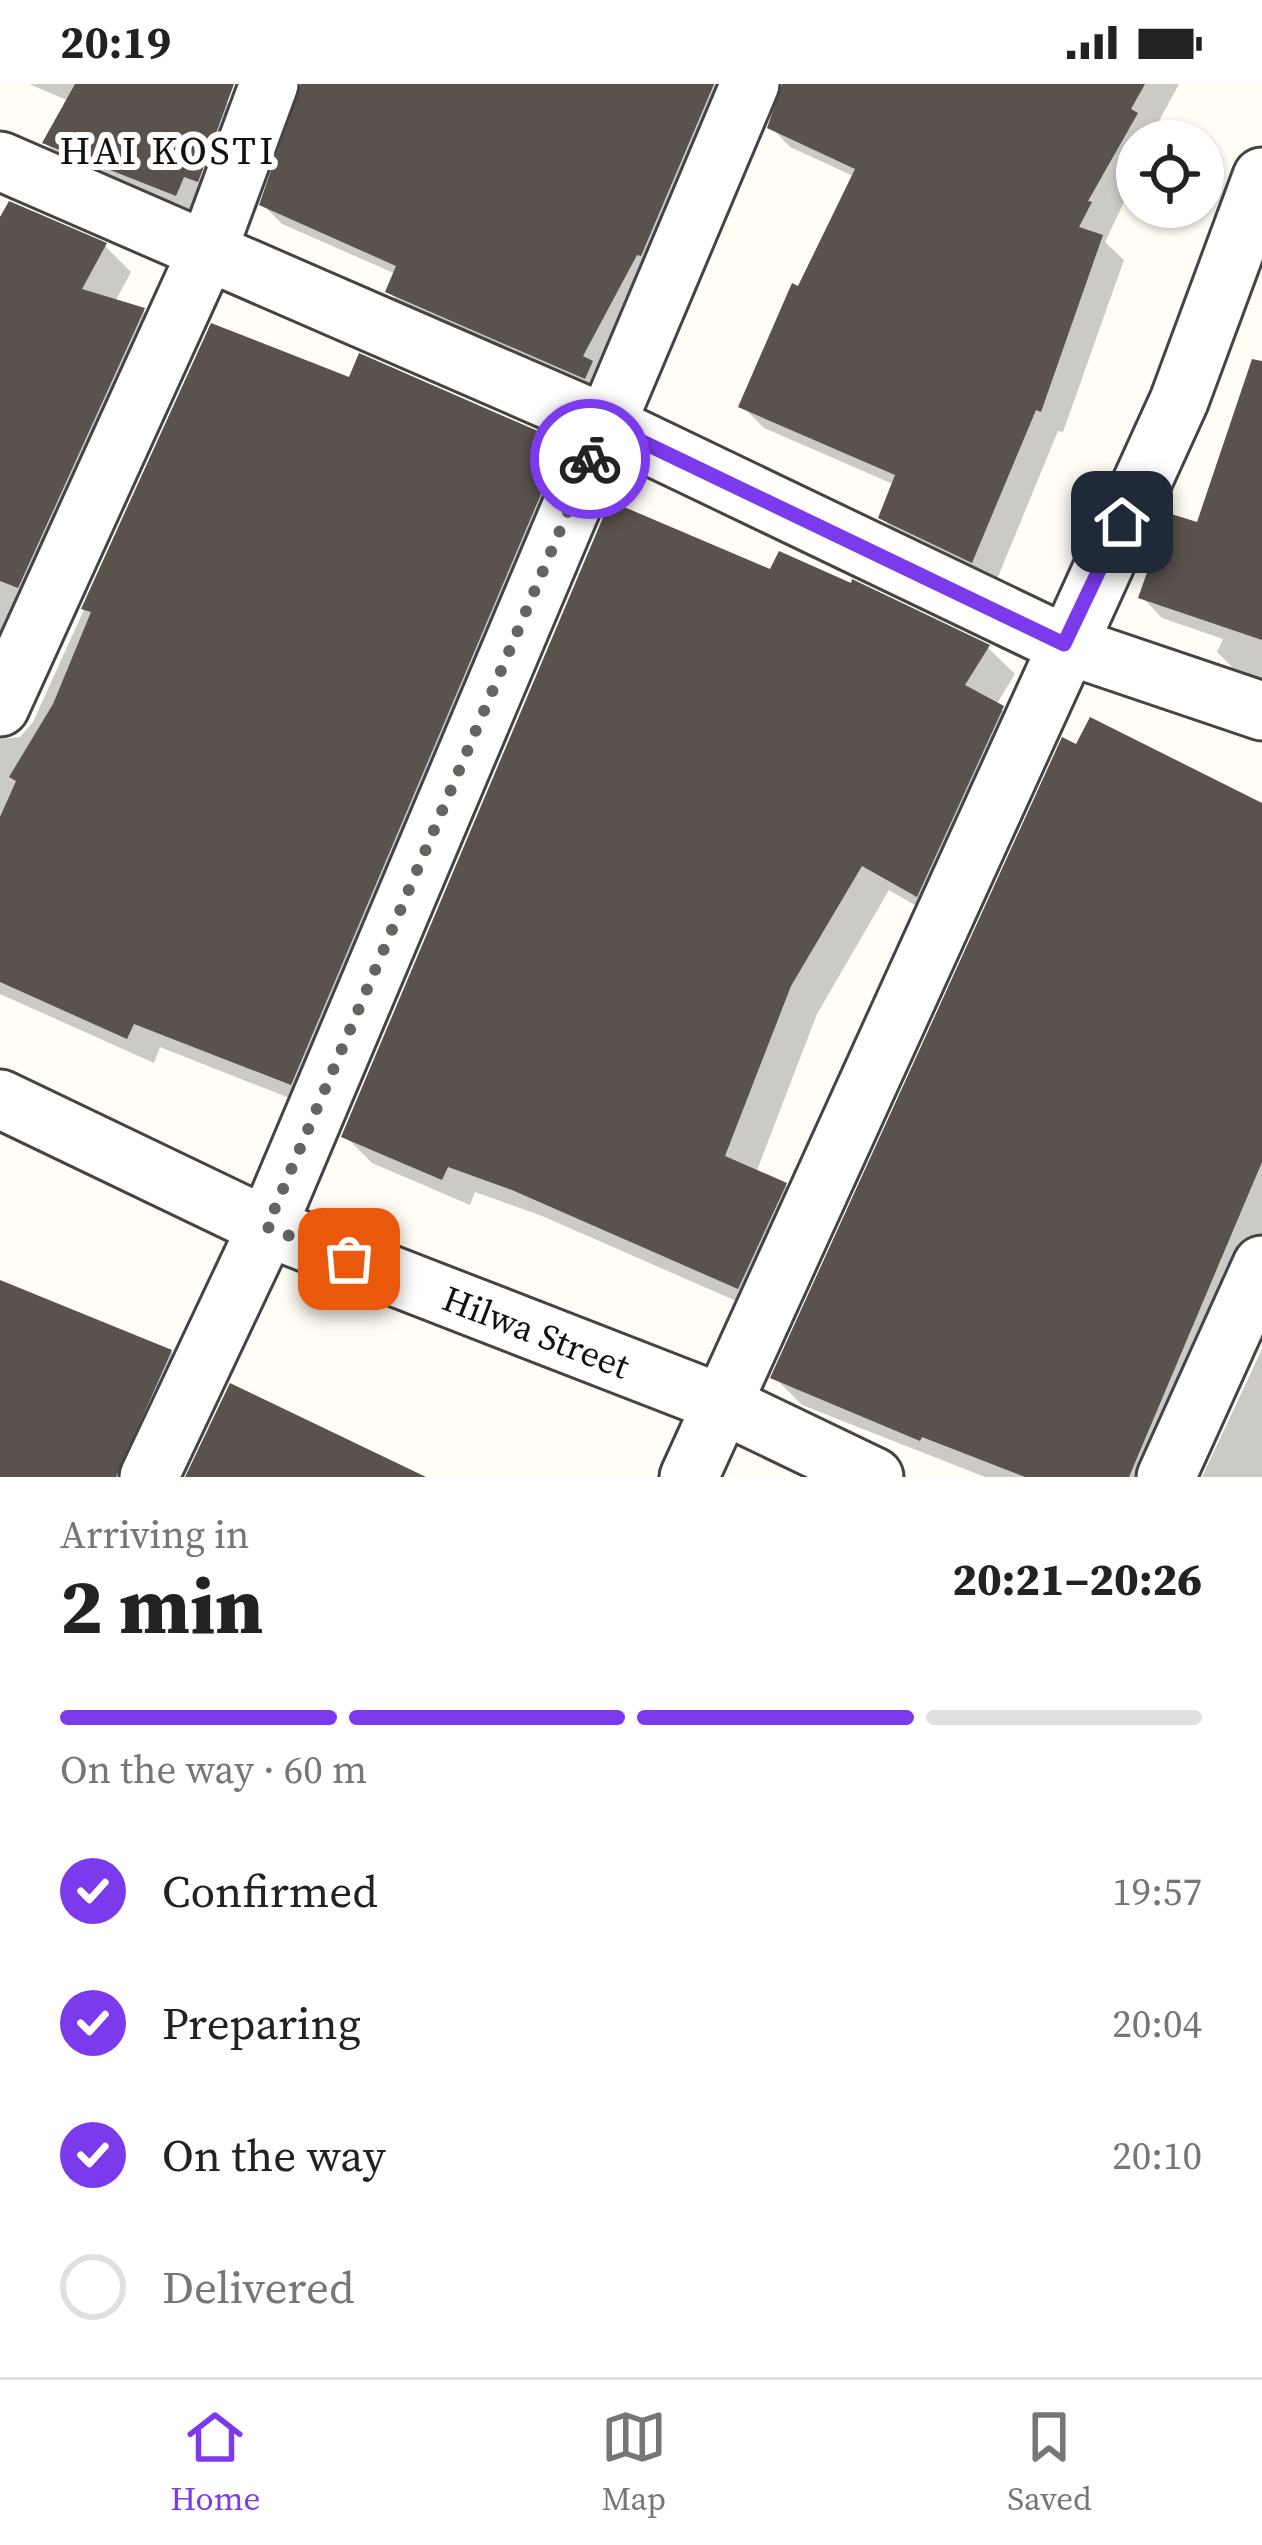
<!DOCTYPE html>
<html lang="en">
<head>
<meta charset="utf-8">
<style>
	body { margin:0; font-family:"Source Serif 4",serif; background:#f2f2f2; color:#222; height:100vh; display:flex; flex-direction:column; font-size:45px; white-space:nowrap }
	* { box-sizing:border-box; margin:0 }
	p { font-size:39px; color:#767676 }
	.icon { flex:none; width:66px; height:66px; fill:none; stroke:currentColor; stroke-width:2; stroke-linecap:round; stroke-linejoin:round }
	.map { position:relative; height:1393px; overflow:hidden }
	.drawer { display:flex; flex-direction:column; background:#fff; flex:1 }
	.drawer>* { flex:none }
	.buttons { position:absolute; left:1116px; top:36px; display:grid; gap:24px }
	.buttons a { display:grid; place-items:center; width:108px; height:108px; border-radius:50%; background:#fff; box-shadow:0 3px 9px #0004; font-size:60px }
	.pin { position:absolute; display:grid; place-items:center; width:102px; height:102px; color:#fff; margin:-51px; border-radius:24px; box-shadow:0 6px 18px #0006 }
	.courier { position:absolute; display:grid; place-items:center; width:120px; height:120px; margin:-60px; border:9px solid #7c3aed; border-radius:50%; background:#fff; color:#222; box-shadow:0 3px 15px #0007 }
	.headline em { font-style:normal; font-weight:800 }
	.headline div { display:flex; flex-direction:column-reverse }
	.headline { display:flex; align-items:center; justify-content:space-between; height:204px; padding:0 60px }
	h1 { font-size:78px; font-weight:800; line-height:90px }
	.bar { display:grid; grid-template-columns:repeat(4,1fr); gap:18px 12px; align-content:center; height:144px; padding:0 60px }
	.bar i { height:15px; border-radius:9px; background:#e0e0e0 }
	.bar .active { background:#7c3aed }
	.bar p { grid-column:span 4 }
	ol { padding:0 60px; list-style:none }
	li { display:flex; align-items:center; gap:36px; height:132px }
	li p { margin-inline-start:auto }
	li .icon { padding:12px; border-radius:50%; background:#7c3aed; color:#fff; stroke-width:4 }
	li:last-child { color:#767676 }
	li i { width:66px; height:66px; border:6px solid #e0e0e0; border-radius:50% }
	.status { display:flex; justify-content:space-between; align-items:center; height:84px; padding:0 60px; background:#fff; direction:ltr }
	.status svg { height:33px; fill:currentColor }
	.tab-bar { display:flex; justify-content:space-around; align-items:center; height:168px; border-top:3px solid #e0e0e0; background:#fff; font-size:33px; color:#767676 }
	.tab-bar a { display:grid; justify-items:center; gap:6px }
	.tab-bar .active { color:#7c3aed }
	.map>svg:first-child { display:block }
	.shadow { fill:#0003 }
	.building { fill:#5a524d }
	.lines { fill:none; stroke-linecap:round; stroke-linejoin:round }
	.street-casing { stroke:#444; stroke-width:63 }
	.street { stroke:#fff; stroke-width:57 }
	.done { stroke:#646461; stroke-width:12; stroke-dasharray:0 21.6 }
	.route { stroke:#7c3aed; stroke-width:15 }
	.labels { text-anchor:middle; dominant-baseline:central; stroke-width:12; stroke-linejoin:round; paint-order:stroke }
	.street-label { font-size:36px; fill:#111; stroke:#fff }
	.neighbourhood-label { font-size:39px; letter-spacing:3px; fill:#111; stroke:#fff }
</style>
</head>
<body>
<div class="status"><b>20:19</b><svg viewBox="0 0 49 12"><path d="M0 12V9h3v3zM5 12V6h3v6zM10 12V3h3v9zM15 12V0h3v12zM26 1h20v11H26zM47 4h2v5h-2z"/></svg></div>
<div class="map">
<svg width="1262" height="1393" viewBox="0 0 1262 1393">
	<rect width="100%" height="100%" fill="#fffdf5"/>
	<path class="shadow" d="M 29,0 L 182,0 L 226,18 L 242,34 L 192,126 L 61,74 L 45,59 L 69,17 Z
		M 304,0 L 745,0 L 604,312 L 408,227 L 389,208 L 396,190 L 282,140 L 263,121 Z
		M 785,0 L 900,0 L 862,96 L 790,63 L 771,43 Z
		M 980,0 L 1179,0 L 1153,48 L 1157,57 L 1137,57 L 1137,91 L 1105,158 L 1124,176 L 1063,348 L 1058,347 L 995,500 L 903,456 L 881,433 L 895,401 L 764,344 L 742,322 Z
		M 0,132 L 105,162 L 131,188 L 115,218 L 144,227 L 169,252 L 0,625 Z
		M 212,243 L 351,297 L 555,357 L 581,383 L 317,1025 L 160,963 L 154,979 L 0,910 L 0,655 L 20,653 L 33,638 Z
		M 1262,336 L 1262,599 L 1238,589 L 1217,568 L 1223,555 L 1162,534 L 1142,513 L 1199,442 Z
		M 772,489 L 854,499 L 988,564 L 1015,590 L 996,621 L 1029,651 L 944,838 L 889,806 L 817,930 L 756,1089 L 785,1101 L 812,1128 L 766,1230 L 542,1132 L 475,1108 L 470,1121 L 372,1079 L 345,1052 Z
		M 1262,720 L 1262,1194 L 1174,1393 L 985,1393 L 802,1321 L 774,1293 Z
		M 0,1199 L 171,1268 L 199,1297 L 154,1393 L 0,1393 Z
		M 1262,1265 L 1262,1393 L 1202,1393 Z"/>
	<path class="building" d="M 75,0 L 234,0 L 198,98 L 184,93 L 176,112 L 42,59 Z
		M 301,0 L 714,0 L 641,172 L 637,171 L 583,272 L 593,277 L 585,295 L 385,208 L 396,182 L 259,121 Z
		M 782,0 L 1145,0 L 1131,25 L 1138,29 L 1088,117 L 1092,118 L 1079,143 L 1103,151 L 1041,328 L 1036,326 L 972,479 L 878,434 L 895,391 L 738,323 L 792,199 L 798,202 L 855,85 L 767,44 Z
		M 9,117 L 107,159 L 82,205 L 145,224 L 18,504 L 0,497 L 0,133 Z
		M 211,239 L 349,293 L 359,269 L 556,355 L 541,388 L 549,391 L 291,1001 L 134,940 L 127,955 L 0,898 L 0,733 L 16,697 L 9,693 L 53,620 L 91,528 L 81,525 Z
		M 1252,275 L 1262,277 L 1262,556 L 1138,514 L 1168,429 L 1197,438 Z
		M 610,417 L 770,485 L 779,467 L 851,499 L 852,495 L 990,561 L 965,601 L 1004,622 L 917,813 L 862,782 L 791,902 L 725,1072 L 787,1099 L 738,1205 L 512,1106 L 448,1083 L 442,1096 L 341,1053 Z
		M 1090,633 L 1262,719 L 1262,1078 L 1129,1393 L 1025,1393 L 922,1353 L 920,1357 L 770,1294 L 1062,653 L 1076,660 Z
		M 0,1196 L 172,1266 L 116,1393 L 0,1393 Z
		M 230,1299 L 426,1393 L 185,1393 Z"/>
	<g class="lines">
		<defs>
			<g id="street">
				<path d="M 0,77 L 605,340 L 1064,560 L 1262,627"/>
				<path d="M 0,623 L 207,168 L 269,0"/>
				<path id="s1" d="M 0,1015 L 267,1143 L 720,1319 L 874,1393"/>
				<path d="M 149,1393 L 267,1143 L 750,0"/>
				<path d="M 689,1393 L 1179,317 L 1262,93"/>
				<path d="M 1166,1393 L 1262,1181"/>
			</g>
		</defs>
		<use href="#street" class="street-casing"/>
		<use href="#street" class="street"/>
	</g>
	<g class="lines">
		<path class="done" d="M 349,1175 L 267,1143 L 590,375"/>
		<path class="route" d="M 590,375 L 605,340 L 1064,560 L 1122,438"/>
	</g>
	<g class="labels">
		<g class="street-label">
			<text stroke="none"><textPath href="#s1" startOffset="585">Hilwa Street</textPath></text>
		</g>
		<g class="neighbourhood-label">
			<text x="168" y="66">HAI KOSTI</text>
		</g>
	</g>
</svg>
<div class="buttons">
<a><svg class="icon" aria-label="locate" viewBox="0 0 24 24"><circle cx="12" cy="12" r="6"/><path d="M12 2v4M12 18v4M2 12h4M18 12h4"/></svg></a>
</div>
<div class="pin" style="left:349px;top:1175px;background:#ea580c"><svg class="icon" aria-label="bag" viewBox="0 0 24 24"><path d="M5 8h14l-1 12H6zM9 8a3 3 0 0 1 6 0"/></svg></div>
<div class="pin" style="left:1122px;top:438px;background:#1f2937"><svg class="icon" aria-label="home" viewBox="0 0 24 24"><path d="M3 11l9-7 9 7M6 9v11h12V9"/></svg></div>
<div class="courier" style="left:590px;top:375px"><svg class="icon" aria-label="bike" viewBox="0 0 24 24"><circle cx="6" cy="16" r="4"/><circle cx="18" cy="16" r="4"/><path d="M6 16l4-8h5l3 8M10 8l3 8H6M13 5h3"/></svg></div>
</div>
<section class="drawer">
<div class="headline"><div><h1>2 min</h1><p>Arriving in</p></div><em>20:21–20:26</em></div>
<div class="bar"><i class="active"></i><i class="active"></i><i class="active"></i><i></i><p>On the way · 60 m</p></div>
<ol>
<li><svg class="icon" aria-label="check" viewBox="0 0 24 24"><path d="M5 12l5 5 9-10"/></svg>Confirmed<p>19:57</p></li>
<li><svg class="icon" aria-label="check" viewBox="0 0 24 24"><path d="M5 12l5 5 9-10"/></svg>Preparing<p>20:04</p></li>
<li><svg class="icon" aria-label="check" viewBox="0 0 24 24"><path d="M5 12l5 5 9-10"/></svg>On the way<p>20:10</p></li>
<li><i></i>Delivered</li>
</ol>
</section>
<nav class="tab-bar">
<a class="active"><svg class="icon" aria-label="home" viewBox="0 0 24 24"><path d="M3 11l9-7 9 7M6 9v11h12V9"/></svg>Home</a>
<a><svg class="icon" aria-label="map" viewBox="0 0 24 24"><path d="M3 6l6-2 6 2 6-2v14l-6 2-6-2-6 2zM9 4v14M15 6v14"/></svg>Map</a>
<a><svg class="icon" aria-label="saved" viewBox="0 0 24 24"><path d="M7 4h10v16l-5-4-5 4z"/></svg>Saved</a>
</nav>
</body>
</html>
